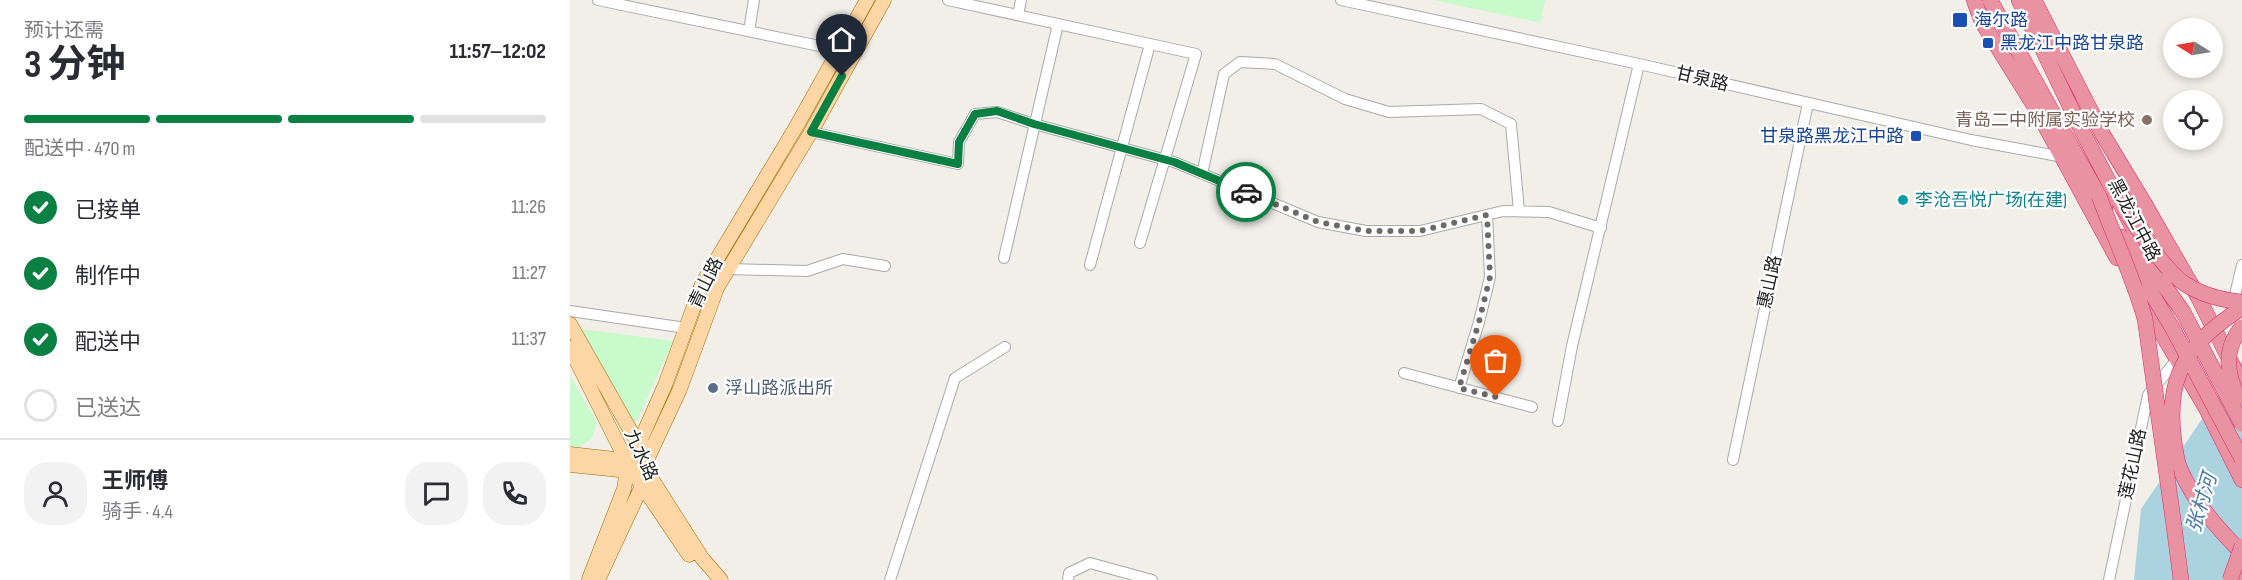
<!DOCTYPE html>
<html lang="zh">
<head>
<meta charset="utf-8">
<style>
	body { margin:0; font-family:"Sofia Sans Condensed","Noto Sans SC",sans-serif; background:#f2f2f3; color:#2b2b33; height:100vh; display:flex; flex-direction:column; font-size:22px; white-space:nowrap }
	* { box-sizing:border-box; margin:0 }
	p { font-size:20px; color:#7c7c81 }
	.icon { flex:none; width:33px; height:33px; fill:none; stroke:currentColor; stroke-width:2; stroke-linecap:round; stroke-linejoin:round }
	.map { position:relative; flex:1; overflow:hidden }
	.side { display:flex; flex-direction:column; background:#fff; width:570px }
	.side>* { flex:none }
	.needle { width:39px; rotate:281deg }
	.buttons { position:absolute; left:1593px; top:18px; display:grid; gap:12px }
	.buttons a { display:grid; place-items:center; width:60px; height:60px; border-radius:50%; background:#fff; box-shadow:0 3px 9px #0003; font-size:30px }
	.pin { position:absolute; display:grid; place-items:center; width:51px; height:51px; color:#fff; margin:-62px -26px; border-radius:50% 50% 50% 0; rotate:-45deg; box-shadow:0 0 6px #0007 }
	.pin .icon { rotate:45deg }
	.courier { position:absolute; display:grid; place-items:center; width:60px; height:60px; margin:-30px; border:4px solid #0b8043; border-radius:50%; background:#fff; color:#222; box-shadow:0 2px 8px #0007 }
	.overview em { font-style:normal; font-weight:700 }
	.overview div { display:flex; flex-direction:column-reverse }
	.overview { display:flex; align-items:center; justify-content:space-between; height:102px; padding:0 24px }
	h1 { font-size:39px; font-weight:700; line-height:45px }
	.bar { display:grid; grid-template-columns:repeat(4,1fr); gap:9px 6px; align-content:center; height:72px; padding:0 24px }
	.bar i { height:8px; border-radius:4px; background:#e1e1e2 }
	.bar .on { background:#0b8043 }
	.bar p { grid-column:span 4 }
	.line { display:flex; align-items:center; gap:15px; padding:0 24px; border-top:2px solid #e1e1e2 }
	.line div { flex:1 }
	.round { display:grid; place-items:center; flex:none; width:63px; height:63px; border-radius:24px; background:#f2f2f3 }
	ol { padding:0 24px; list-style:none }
	li { display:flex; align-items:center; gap:18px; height:66px }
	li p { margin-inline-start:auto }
	li .icon { padding:6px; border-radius:50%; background:#0b8043; color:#fff; stroke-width:4 }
	li:last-child { color:#7c7c81 }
	li i { width:33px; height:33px; border:3px solid #e1e1e2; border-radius:50% }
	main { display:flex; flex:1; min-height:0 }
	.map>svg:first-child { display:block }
	.park { fill:#c8facc }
	.water { fill:#aad3df }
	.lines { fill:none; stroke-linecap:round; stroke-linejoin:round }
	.minor-casing { stroke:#a9a9a9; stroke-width:12 }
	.major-casing { stroke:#a06b00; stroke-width:15 }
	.highway-casing { stroke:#dc2a67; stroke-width:16 }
	.minor { stroke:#fff; stroke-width:10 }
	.major { stroke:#fcd6a4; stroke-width:14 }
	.highway { stroke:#e892a2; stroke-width:15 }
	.highway-bridge-casing { stroke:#dc2a67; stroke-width:16; stroke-linecap:butt }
	.highway-bridge { stroke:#e892a2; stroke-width:15 }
	.done { stroke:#6b6a68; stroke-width:6; stroke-dasharray:0 10.8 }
	.route { stroke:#0b8043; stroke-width:8 }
	.transit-dot { fill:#1a4fb4; stroke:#fff; stroke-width:2 }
	.education-dot { fill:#8d6e63; stroke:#fff; stroke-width:2 }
	.culture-dot { fill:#0f9aa8; stroke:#fff; stroke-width:2 }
	.service-dot { fill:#5c6f8a; stroke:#fff; stroke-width:2 }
	.labels { text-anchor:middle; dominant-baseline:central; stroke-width:4.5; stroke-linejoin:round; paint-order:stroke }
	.transit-label { font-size:18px; fill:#164399; stroke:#fff; text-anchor:start }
	.street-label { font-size:18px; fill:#222; stroke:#fff }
	.education-label { font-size:18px; fill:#785e54; stroke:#fff; text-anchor:end }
	.culture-label { font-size:18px; fill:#0d838f; stroke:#fff; text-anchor:start }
	.service-label { font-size:18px; fill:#4e5e75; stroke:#fff; text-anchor:start }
	.water-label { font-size:20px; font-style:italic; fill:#4a7aab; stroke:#fff }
</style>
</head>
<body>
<main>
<section class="side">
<div class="overview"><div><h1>3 分钟</h1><p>预计还需</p></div><em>11:57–12:02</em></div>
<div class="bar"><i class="on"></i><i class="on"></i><i class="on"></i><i></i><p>配送中 · 470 m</p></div>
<ol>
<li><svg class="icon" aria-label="check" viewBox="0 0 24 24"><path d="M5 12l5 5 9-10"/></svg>已接单<p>11:26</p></li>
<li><svg class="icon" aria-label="check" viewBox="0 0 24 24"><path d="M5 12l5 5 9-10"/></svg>制作中<p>11:27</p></li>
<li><svg class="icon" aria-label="check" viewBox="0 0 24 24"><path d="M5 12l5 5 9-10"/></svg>配送中<p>11:37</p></li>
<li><i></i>已送达</li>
</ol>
<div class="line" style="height:108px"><a class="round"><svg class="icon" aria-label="person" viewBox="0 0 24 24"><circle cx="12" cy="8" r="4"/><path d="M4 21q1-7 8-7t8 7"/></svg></a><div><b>王师傅</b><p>骑手 · 4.4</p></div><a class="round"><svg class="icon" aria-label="chat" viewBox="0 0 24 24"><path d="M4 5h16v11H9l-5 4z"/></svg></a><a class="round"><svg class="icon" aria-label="phone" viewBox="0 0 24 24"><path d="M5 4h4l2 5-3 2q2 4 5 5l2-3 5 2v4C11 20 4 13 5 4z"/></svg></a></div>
</section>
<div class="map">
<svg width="1672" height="580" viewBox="0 0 1672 580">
	<rect width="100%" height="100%" fill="#f2efe9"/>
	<path class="park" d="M 863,0 L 975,0 L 971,23 Z
		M 5,328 L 103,341 L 61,434 Z
		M 0,376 L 27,422 L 22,438 L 9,448 L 0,446 Z"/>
	<path class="water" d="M 1672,360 L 1672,580 L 1564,580 L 1571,509 Z"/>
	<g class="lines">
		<defs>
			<path id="minor" d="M 28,0 L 269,50
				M 378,0 L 626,54 L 570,243
				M 771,0 L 1069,64 L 1401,140 L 1493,157
				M 448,15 L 451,0
				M 179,31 L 184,0
				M 241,132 L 388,164 L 389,142 L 405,114 L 427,112 L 464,124 L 604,162 L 748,222 L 796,231 L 850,231 L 933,211 L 979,212 L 1031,228
				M 632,174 L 654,74 L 670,62 L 705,64 L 775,99 L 819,112 L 911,109 L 941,124 L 949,211
				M 434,258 L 488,24
				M 520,265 L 580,44
				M 158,269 L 237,271 L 273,259 L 315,266
				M 1662,308 L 1672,265
				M 0,311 L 116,328
				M 834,373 L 962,407
				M 889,388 L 909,322 L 920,277 L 917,215
				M 988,421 L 1002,346 L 1069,64
				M 1163,460 L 1238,103
				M 320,580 L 385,378 L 435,347
				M 498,580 L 499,573 L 520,563 L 582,580
				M 1539,580 L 1578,395 L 1610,356"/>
			<path id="major" d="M 0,324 L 75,456 L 78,473 L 132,558 L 151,580
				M 0,348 L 60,468 L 119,555
				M 0,454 L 45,459 L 64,456
				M 75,456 L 71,439 L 95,385 L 132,284 L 226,127 L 297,0
				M 76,462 L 110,389 L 147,288 L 241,132 L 314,0
				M 0,465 L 78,473 L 28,580
				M 19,579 L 54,489 L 57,471 L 62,467"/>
			<path id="highway" d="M 1404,0 L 1412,22 L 1465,107 L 1547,258
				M 1420,0 L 1535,207
				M 1449,0 L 1510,127 L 1591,281
				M 1464,0 L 1533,135 L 1574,203 L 1627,295 L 1672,384
				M 1551,237 L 1579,289
				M 1572,300 L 1636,408 L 1672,480
				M 1608,464 C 1622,499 1645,526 1672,553
				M 1604,526 L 1611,580
				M 1669,580 L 1672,571"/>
		</defs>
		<use href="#minor" class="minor-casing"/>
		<use href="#major" class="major-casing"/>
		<use href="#highway" class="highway-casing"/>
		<use href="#minor" class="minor"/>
		<use href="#major" class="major"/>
		<use href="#highway" class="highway"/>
		<defs>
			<path id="highway-bridge" d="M 1529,196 C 1544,237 1563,277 1575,319 L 1604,526
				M 1553,208 C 1569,229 1594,270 1615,284 C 1632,295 1652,300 1672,302
				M 1591,281 L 1613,312 L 1672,424
				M 1579,289 L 1603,329 L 1672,459
				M 1668,397 C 1656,373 1654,348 1672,327
				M 1608,464 C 1592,389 1606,349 1672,308
				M 1660,580 L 1672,546"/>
		</defs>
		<use href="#highway-bridge" class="highway-bridge-casing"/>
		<use href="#highway-bridge" class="highway-bridge"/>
	</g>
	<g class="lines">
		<path class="done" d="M 676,192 L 748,222 L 796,231 L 850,231 L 917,215 L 920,277 L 909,322 L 889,388 L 926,397"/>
		<path class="route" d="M 272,76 L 241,132 L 388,164 L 389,142 L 405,114 L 427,111 L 464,124 L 604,162 L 676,192"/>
	</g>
	<g class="transit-dot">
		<rect x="1382" y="12" width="16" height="16" rx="3"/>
		<rect x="1412" y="37" width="12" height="12" rx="3"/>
		<rect x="1340" y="130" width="12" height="12" rx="3"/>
	</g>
	<circle class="education-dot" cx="1577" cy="120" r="6"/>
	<circle class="culture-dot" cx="1333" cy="200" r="6"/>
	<circle class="service-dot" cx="143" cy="388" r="6"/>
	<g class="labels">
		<g class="transit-label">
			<text x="1404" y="20">海尔路</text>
			<text x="1430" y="43">黑龙江中路甘泉路</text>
			<text x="1334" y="136" text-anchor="end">甘泉路黑龙江中路</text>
		</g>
		<g class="street-label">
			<text transform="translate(1132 79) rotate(13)">甘泉路</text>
			<text transform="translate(1564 220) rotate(62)">黑龙江中路</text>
			<text transform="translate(1200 282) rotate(-78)">惠山路</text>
			<text transform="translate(136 283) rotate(-64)">青山路</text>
			<text transform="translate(71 455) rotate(65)">九水路</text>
			<text transform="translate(1563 464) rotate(-78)">莲花山路</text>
		</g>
		<g class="education-label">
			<text x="1565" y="120">青岛二中附属实验学校</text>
		</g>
		<g class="culture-label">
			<text x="1345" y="200">李沧吾悦广场(在建)</text>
		</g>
		<g class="service-label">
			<text x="155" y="388">浮山路派出所</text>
		</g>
		<g class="water-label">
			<text transform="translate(1632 503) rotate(-73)">张村河</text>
		</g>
	</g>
</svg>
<div class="buttons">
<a><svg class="needle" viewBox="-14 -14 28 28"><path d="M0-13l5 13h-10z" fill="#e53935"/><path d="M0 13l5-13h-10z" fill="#7c7c81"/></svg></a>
<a><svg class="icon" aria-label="locate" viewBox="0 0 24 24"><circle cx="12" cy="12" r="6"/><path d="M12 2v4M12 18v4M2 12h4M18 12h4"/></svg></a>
</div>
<div class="pin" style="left:926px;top:397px;background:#ea580c"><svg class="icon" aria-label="bag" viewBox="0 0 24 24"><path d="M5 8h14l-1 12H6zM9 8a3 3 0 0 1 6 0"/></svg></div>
<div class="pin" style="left:272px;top:76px;background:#1f2937"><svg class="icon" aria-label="home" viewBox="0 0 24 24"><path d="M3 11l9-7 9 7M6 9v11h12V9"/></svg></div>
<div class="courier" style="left:676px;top:192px"><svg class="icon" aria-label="car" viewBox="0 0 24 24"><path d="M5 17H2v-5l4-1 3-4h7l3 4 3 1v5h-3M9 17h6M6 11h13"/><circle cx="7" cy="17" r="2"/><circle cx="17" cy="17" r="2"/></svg></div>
</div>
</main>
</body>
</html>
